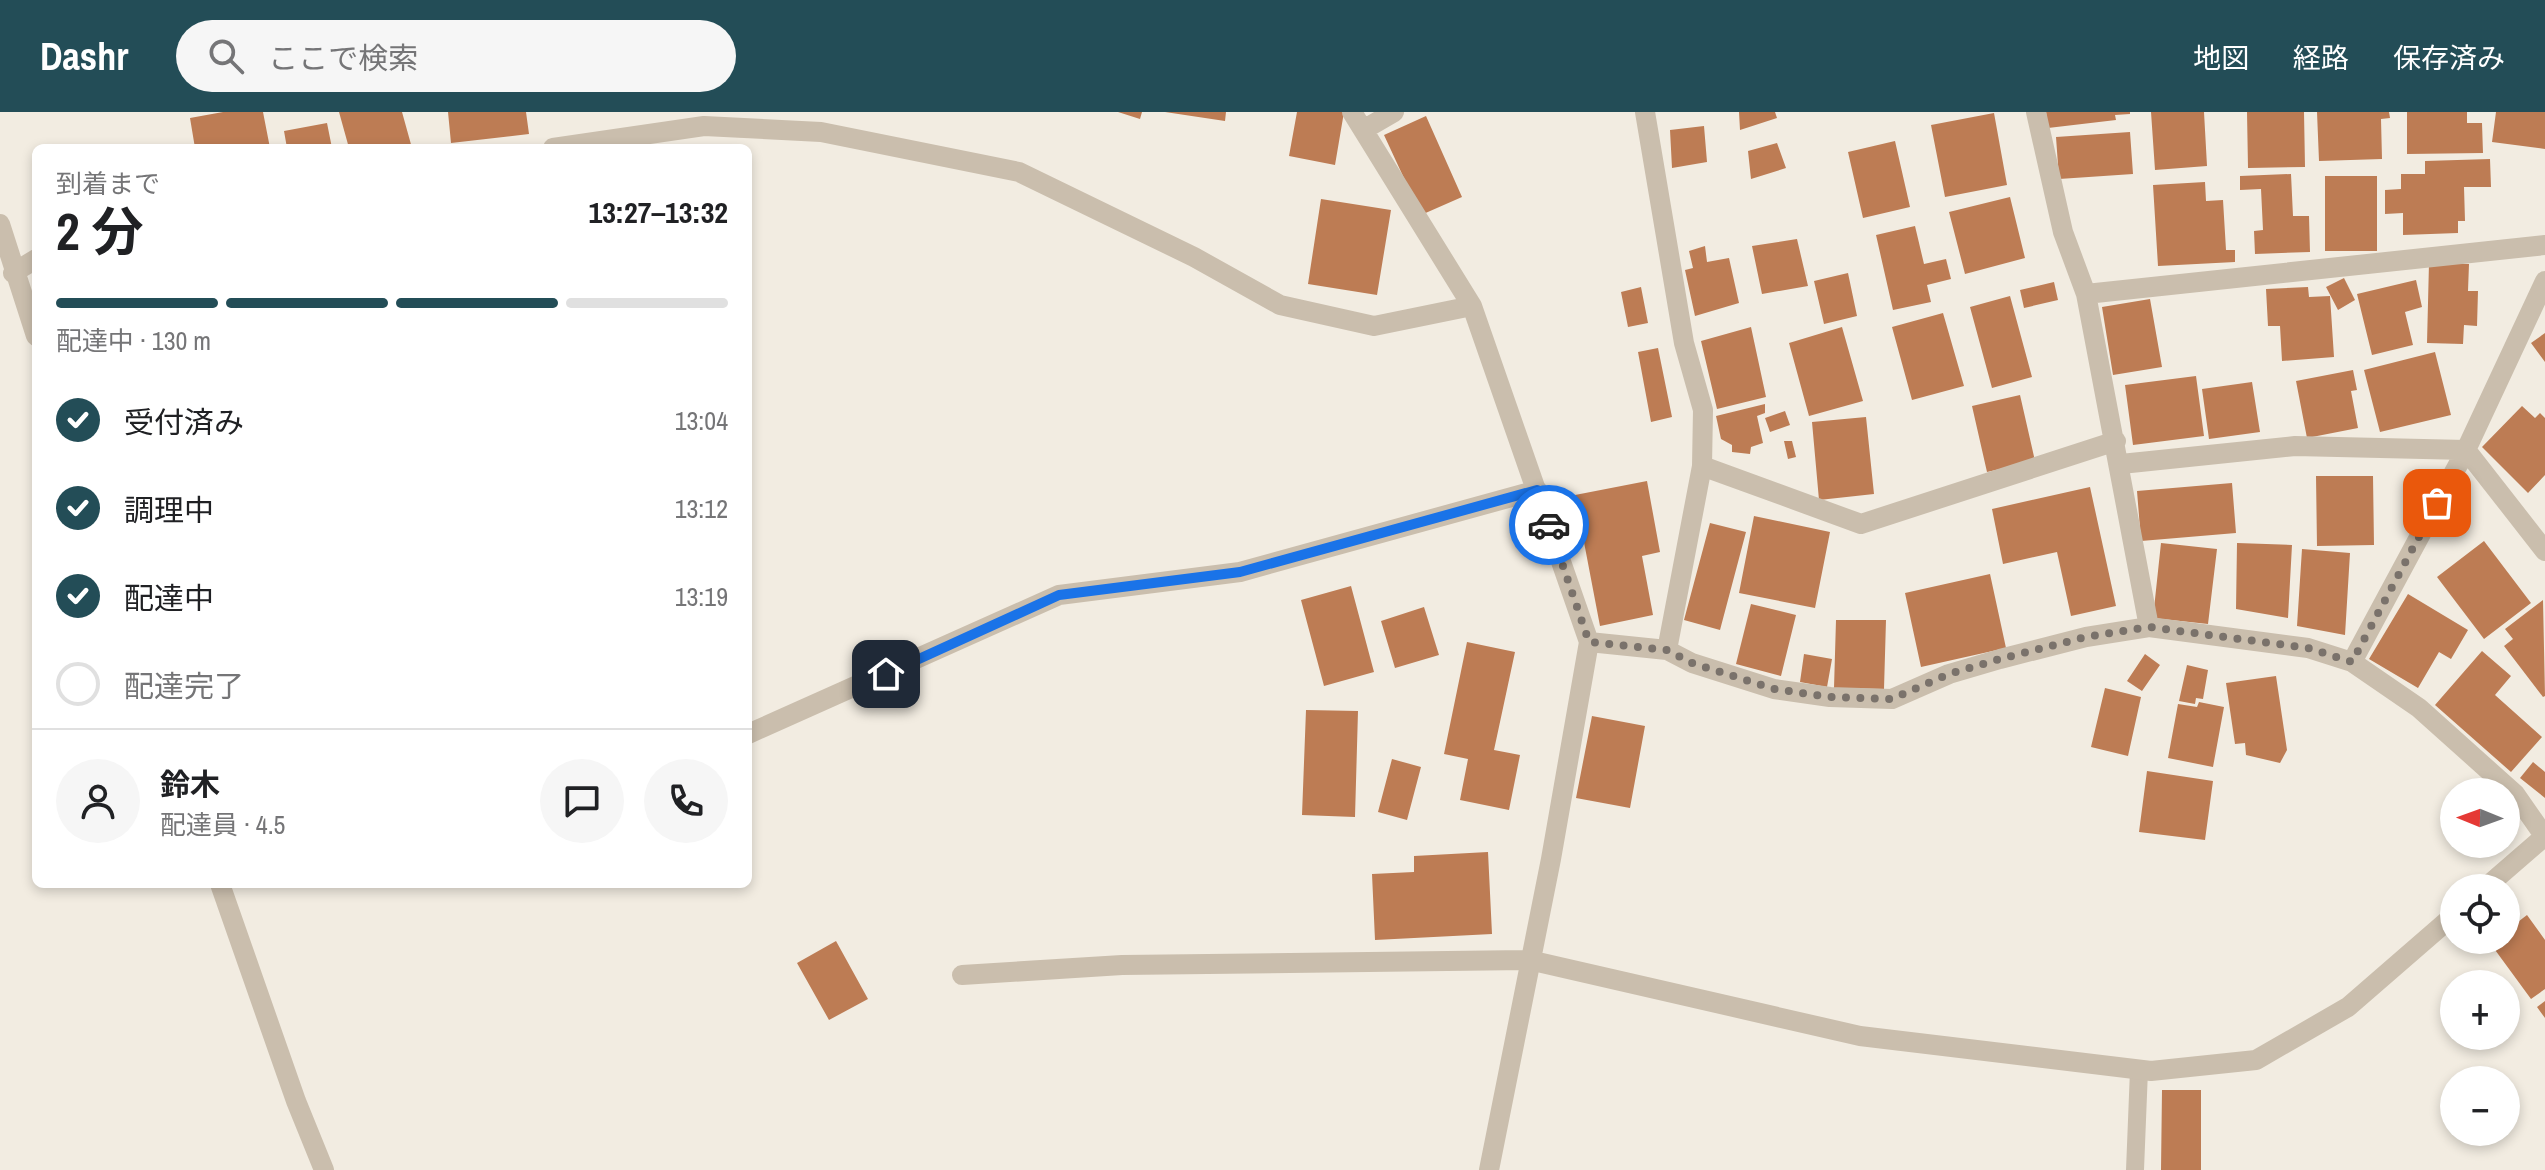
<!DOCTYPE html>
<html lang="ja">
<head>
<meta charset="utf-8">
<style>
	body { margin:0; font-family:"Archivo Narrow","Noto Sans JP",sans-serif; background:#f6f6f6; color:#202124; height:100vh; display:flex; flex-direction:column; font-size:30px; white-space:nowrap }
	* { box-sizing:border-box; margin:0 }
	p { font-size:26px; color:#757577 }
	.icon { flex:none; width:44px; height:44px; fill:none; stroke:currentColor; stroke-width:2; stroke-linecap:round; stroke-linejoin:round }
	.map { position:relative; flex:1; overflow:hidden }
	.side { position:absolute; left:32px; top:32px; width:720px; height:744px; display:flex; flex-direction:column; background:#fff; border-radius:12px; box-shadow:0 4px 12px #0003 }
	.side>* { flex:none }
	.needle { width:52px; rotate:271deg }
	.buttons { position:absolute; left:2440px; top:666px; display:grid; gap:16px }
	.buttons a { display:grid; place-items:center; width:80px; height:80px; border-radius:50%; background:#fff; box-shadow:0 4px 12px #0003; font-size:40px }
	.pin { position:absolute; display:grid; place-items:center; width:68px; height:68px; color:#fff; margin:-34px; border-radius:16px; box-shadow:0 4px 12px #0006 }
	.courier { position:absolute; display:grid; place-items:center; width:80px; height:80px; margin:-40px; border:6px solid #1a73e8; border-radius:50%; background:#fff; color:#222; box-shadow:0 2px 10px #0007 }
	.head em { font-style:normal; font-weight:700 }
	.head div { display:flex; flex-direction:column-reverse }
	.head { display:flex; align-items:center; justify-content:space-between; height:136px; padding:0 24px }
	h1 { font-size:52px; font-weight:700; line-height:60px }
	.bar { display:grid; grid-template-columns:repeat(4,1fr); gap:12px 8px; align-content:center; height:96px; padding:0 24px }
	.bar i { height:10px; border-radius:6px; background:#e0e0e0 }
	.bar .on { background:#234d57 }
	.bar p { grid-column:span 4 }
	.line { display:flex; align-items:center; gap:20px; padding:0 24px; border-top:2px solid #e0e0e0 }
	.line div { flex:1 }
	.round { display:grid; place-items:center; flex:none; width:84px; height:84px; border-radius:42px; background:#f6f6f6 }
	ol { padding:0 24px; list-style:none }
	li { display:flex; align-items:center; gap:24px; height:88px }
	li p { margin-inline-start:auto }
	li .icon { padding:8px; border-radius:50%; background:#234d57; color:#fff; stroke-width:4 }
	li:last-child { color:#757577 }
	li i { width:44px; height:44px; border:4px solid #e0e0e0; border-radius:50% }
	header { display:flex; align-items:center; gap:48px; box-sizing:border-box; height:112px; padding:0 40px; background:#234d57; color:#fff }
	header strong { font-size:38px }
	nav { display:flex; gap:44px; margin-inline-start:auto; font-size:28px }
	.search { width:560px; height:72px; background:#f6f6f6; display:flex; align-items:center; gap:20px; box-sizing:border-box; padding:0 28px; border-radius:44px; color:#757577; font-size:30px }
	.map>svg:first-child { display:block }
	.building { fill:#bd7c54 }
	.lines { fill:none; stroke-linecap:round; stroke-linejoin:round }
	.lane { stroke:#cabead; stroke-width:18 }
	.street { stroke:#cabead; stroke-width:20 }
	.done { stroke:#7a726b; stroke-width:8; stroke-dasharray:0 14.4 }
	.route { stroke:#1a73e8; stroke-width:10 }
</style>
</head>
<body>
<header>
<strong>Dashr</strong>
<div class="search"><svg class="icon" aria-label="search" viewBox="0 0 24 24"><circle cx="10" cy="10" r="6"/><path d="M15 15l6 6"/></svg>ここで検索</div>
<nav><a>地図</a><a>経路</a><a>保存済み</a></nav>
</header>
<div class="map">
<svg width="2545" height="1058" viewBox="0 0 2545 1058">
	<rect width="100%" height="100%" fill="#f2ece1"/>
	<path class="building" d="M 223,0 L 263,0 L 270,36 L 195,36 L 190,6 Z
		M 339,0 L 402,0 L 412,36 L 349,36 Z
		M 448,0 L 526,0 L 529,22 L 451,31 Z
		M 1118,0 L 1142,0 L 1140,7 Z
		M 1165,0 L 1226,0 L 1225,9 Z
		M 1297,0 L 1344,0 L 1335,53 L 1289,44 Z
		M 1739,0 L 1775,0 L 1777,6 L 1740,18 Z
		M 2046,0 L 2130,0 L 2130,2 L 2115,3 L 2116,8 L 2048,16 Z
		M 2151,0 L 2204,0 L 2207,54 L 2155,58 Z
		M 2247,0 L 2304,0 L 2305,55 L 2248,56 Z
		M 2317,0 L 2389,0 L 2390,6 L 2381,7 L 2382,47 L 2319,49 Z
		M 2407,0 L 2467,0 L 2467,11 L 2482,11 L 2483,41 L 2407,42 Z
		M 2496,0 L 2545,0 L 2545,37 L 2492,30 Z
		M 1994,1 L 2007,73 L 1945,85 L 1931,13 Z
		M 1426,4 L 1462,85 L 1421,103 L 1384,23 Z
		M 327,11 L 332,36 L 287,36 L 284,19 Z
		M 1704,14 L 1707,50 L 1672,56 L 1670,18 Z
		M 2130,20 L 2133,62 L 2059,67 L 2056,25 Z
		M 1895,29 L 1910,95 L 1863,106 L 1848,40 Z
		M 1777,31 L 1786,56 L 1751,67 L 1748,39 Z
		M 2490,47 L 2491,75 L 2464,75 L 2465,109 L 2458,109 L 2458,121 L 2403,123 L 2403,101 L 2385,102 L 2385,78 L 2401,77 L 2401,62 L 2425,62 L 2425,49 Z
		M 2291,62 L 2293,104 L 2309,104 L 2310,140 L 2255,142 L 2254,119 L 2263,118 L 2261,77 L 2240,78 L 2240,64 Z
		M 2325,64 L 2377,64 L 2377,139 L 2325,139 Z
		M 2205,70 L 2206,89 L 2223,88 L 2226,138 L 2235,138 L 2235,150 L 2158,154 L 2153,73 Z
		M 2010,85 L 2025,146 L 1965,162 L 1949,100 Z
		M 1321,87 L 1391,98 L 1377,183 L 1308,172 Z
		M 1915,114 L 1924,152 L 1946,147 L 1951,167 L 1927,173 L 1931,190 L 1893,198 L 1876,123 Z
		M 1797,127 L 1808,174 L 1762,182 L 1752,134 Z
		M 1705,134 L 1707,150 L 1729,146 L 1739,191 L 1695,204 L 1685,158 L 1693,156 L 1689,139 Z
		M 2429,151 L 2469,152 L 2468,179 L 2478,179 L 2477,214 L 2464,213 L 2463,232 L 2427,231 Z
		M 1848,161 L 1857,204 L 1824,212 L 1814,169 Z
		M 2344,166 L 2355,188 L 2338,198 L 2326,175 Z
		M 2416,168 L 2422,195 L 2405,200 L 2413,233 L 2372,243 L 2357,182 Z
		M 2054,170 L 2058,188 L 2024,196 L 2020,178 Z
		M 1641,175 L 1648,211 L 1628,215 L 1621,180 Z
		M 2308,175 L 2309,185 L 2330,184 L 2334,245 L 2282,249 L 2280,214 L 2268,214 L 2266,177 Z
		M 2010,184 L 2032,265 L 1992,276 L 1970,195 Z
		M 2150,187 L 2162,255 L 2113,263 L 2102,195 Z
		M 1943,201 L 1964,274 L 1912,288 L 1892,215 Z
		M 1751,215 L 1766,285 L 1717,297 L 1701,229 Z
		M 1842,215 L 1863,289 L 1809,304 L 1789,231 Z
		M 2545,221 L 2545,250 L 2531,231 Z
		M 1658,236 L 1672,305 L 1651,310 L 1638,240 Z
		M 2435,240 L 2451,303 L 2380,320 L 2364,258 Z
		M 2353,258 L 2357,278 L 2351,279 L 2358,316 L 2307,326 L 2296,269 Z
		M 2196,264 L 2204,324 L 2133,333 L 2125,273 Z
		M 2252,270 L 2260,320 L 2209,327 L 2202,277 Z
		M 2020,283 L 2035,349 L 1987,360 L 1972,294 Z
		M 1765,292 L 1765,301 L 1757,304 L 1763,331 L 1751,335 L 1750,342 L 1732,340 L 1732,333 L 1721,327 L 1716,304 Z
		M 2522,294 L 2535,306 L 2540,301 L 2545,306 L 2545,363 L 2528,381 L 2482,335 Z
		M 1785,299 L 1790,313 L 1770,320 L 1765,306 Z
		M 1866,305 L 1874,382 L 1819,388 L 1812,310 Z
		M 1784,329 L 1792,329 L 1796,345 L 1788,347 Z
		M 2316,364 L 2373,364 L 2374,433 L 2317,434 Z
		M 1647,369 L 1660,440 L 1642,444 L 1653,503 L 1600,514 L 1575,383 Z
		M 2232,371 L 2236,421 L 2141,429 L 2137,379 Z
		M 2090,375 L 2116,494 L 2071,504 L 2057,440 L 2003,452 L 1992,397 Z
		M 1754,404 L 1830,420 L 1815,496 L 1739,481 Z
		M 1710,411 L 1746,420 L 1720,518 L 1684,508 Z
		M 2484,429 L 2531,491 L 2484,527 L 2437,465 Z
		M 2161,431 L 2217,437 L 2208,512 L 2153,506 Z
		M 2237,431 L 2292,433 L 2288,506 L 2236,497 Z
		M 2302,437 L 2350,441 L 2345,523 L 2297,514 Z
		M 1990,462 L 2006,536 L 1921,555 L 1905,481 Z
		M 1351,474 L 1374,560 L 1324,574 L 1301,488 Z
		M 2408,482 L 2468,518 L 2451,547 L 2439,540 L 2418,576 L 2369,547 Z
		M 2543,488 L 2545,584 L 2543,585 L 2504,534 L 2513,527 L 2505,517 Z
		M 1751,492 L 1796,503 L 1781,564 L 1736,552 Z
		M 1424,495 L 1439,543 L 1395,556 L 1381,509 Z
		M 1836,508 L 1886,508 L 1884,577 L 1834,576 Z
		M 1467,530 L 1515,540 L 1494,638 L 1520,643 L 1509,698 L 1460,688 L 1468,647 L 1444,642 Z
		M 2482,539 L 2511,564 L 2495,583 L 2542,625 L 2511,660 L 2435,593 Z
		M 1804,542 L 1832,547 L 1827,575 L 1800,570 Z
		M 2145,542 L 2160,553 L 2142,579 L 2127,569 Z
		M 2187,553 L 2208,558 L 2203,587 L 2196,586 L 2195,592 L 2179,589 Z
		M 2276,564 L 2287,638 L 2280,651 L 2246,643 L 2245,631 L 2235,632 L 2226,571 Z
		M 2105,576 L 2141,585 L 2128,644 L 2091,635 Z
		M 2199,590 L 2224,595 L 2213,655 L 2168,646 L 2178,592 L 2197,595 Z
		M 1306,598 L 1358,599 L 1355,705 L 1302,703 Z
		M 1592,604 L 1645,614 L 1630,696 L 1576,686 Z
		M 1392,647 L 1421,655 L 1407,708 L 1378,700 Z
		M 2533,650 L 2545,660 L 2545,686 L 2520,666 Z
		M 2147,659 L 2213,669 L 2205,728 L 2139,720 Z
		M 1488,740 L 1492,822 L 1375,828 L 1372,762 L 1414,760 L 1414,744 Z
		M 2527,803 L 2545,828 L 2545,877 L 2531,887 L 2490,831 L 2506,828 L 2506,819 Z
		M 836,829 L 868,887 L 829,908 L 797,851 Z
		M 2545,889 L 2545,906 L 2537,895 Z
		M 2162,978 L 2201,978 L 2201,1058 L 2161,1058 Z"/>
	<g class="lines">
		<path class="lane" d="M 2135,1058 L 2139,958"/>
		<path class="street" d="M 1352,0 L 1472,194 L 1589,530 L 1551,747 L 1489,1058
			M 1645,0 L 1684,231 L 1703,298 L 1702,354 L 1667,538
			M 2036,0 L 2063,120 L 2086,182 L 2149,515
			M 1363,18 L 1394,0
			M 553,36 L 704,14 L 821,20 L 1019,60 L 1194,145 L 1280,193 L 1374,214 L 1472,194
			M 0,112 L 36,224
			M 13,161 L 36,147
			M 2086,182 L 2545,133
			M 2121,352 L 2295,334 L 2466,338 L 2545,439
			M 1702,354 L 1861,412 L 2116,329
			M 1589,530 L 1667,538 L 1692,551 L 1774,577 L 1830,585 L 1892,587 L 1949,562 L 2000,547 L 2086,525 L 2149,515 L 2308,536 L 2352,550 L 2419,596 L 2515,682 L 2545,725
			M 2352,550 L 2466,338 L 2545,169
			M 748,622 L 1059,483 L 1240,460 L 1537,378
			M 220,772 L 296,989 L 324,1058
			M 2485,776 L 2545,724
			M 962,863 L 1122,853 L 1529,848 L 1860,924 L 2151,959 L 2256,948 L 2348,895 L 2454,803"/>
	</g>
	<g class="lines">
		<path class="done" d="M 1549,413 L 1589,530 L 1667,538 L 1692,551 L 1774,577 L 1830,585 L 1892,587 L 1949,562 L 2000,547 L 2086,525 L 2149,515 L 2308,536 L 2352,550 L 2437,391"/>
		<path class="route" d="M 886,562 L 1059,483 L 1240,460 L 1537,378 L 1549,413"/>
	</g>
</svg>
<div class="buttons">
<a><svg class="needle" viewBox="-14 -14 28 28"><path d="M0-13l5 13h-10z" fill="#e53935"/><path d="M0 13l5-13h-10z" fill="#757577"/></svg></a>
<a><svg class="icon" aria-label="locate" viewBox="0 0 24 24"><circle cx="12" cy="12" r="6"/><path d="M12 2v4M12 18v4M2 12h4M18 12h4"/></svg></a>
<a>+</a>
<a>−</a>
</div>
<div class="pin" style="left:2437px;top:391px;background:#ea580c"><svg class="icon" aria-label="bag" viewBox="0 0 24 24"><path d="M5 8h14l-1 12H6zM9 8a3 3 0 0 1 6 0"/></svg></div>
<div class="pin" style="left:886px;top:562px;background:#1f2937"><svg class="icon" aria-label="home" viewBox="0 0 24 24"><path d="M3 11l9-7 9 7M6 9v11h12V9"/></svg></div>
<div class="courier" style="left:1549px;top:413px"><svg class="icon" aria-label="car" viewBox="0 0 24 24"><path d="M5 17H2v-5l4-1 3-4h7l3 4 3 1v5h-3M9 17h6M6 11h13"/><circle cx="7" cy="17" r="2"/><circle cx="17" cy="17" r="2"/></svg></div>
<section class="side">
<div class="head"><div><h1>2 分</h1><p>到着まで</p></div><em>13:27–13:32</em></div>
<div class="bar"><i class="on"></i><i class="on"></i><i class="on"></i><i></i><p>配達中 · 130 m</p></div>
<ol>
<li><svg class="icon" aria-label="check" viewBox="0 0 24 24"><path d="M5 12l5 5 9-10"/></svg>受付済み<p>13:04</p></li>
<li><svg class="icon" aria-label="check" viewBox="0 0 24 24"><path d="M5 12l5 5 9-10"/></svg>調理中<p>13:12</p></li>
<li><svg class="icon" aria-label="check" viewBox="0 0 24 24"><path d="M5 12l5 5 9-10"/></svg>配達中<p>13:19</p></li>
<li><i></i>配達完了</li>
</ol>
<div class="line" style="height:144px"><a class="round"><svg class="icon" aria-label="person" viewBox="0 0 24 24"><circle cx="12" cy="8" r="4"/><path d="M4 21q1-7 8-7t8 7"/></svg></a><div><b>鈴木</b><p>配達員 · 4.5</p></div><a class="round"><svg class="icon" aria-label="chat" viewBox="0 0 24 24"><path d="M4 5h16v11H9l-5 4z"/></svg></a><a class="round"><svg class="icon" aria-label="phone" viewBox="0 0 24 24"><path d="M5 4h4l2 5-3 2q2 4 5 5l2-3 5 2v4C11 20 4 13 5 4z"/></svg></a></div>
</section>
</div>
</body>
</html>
